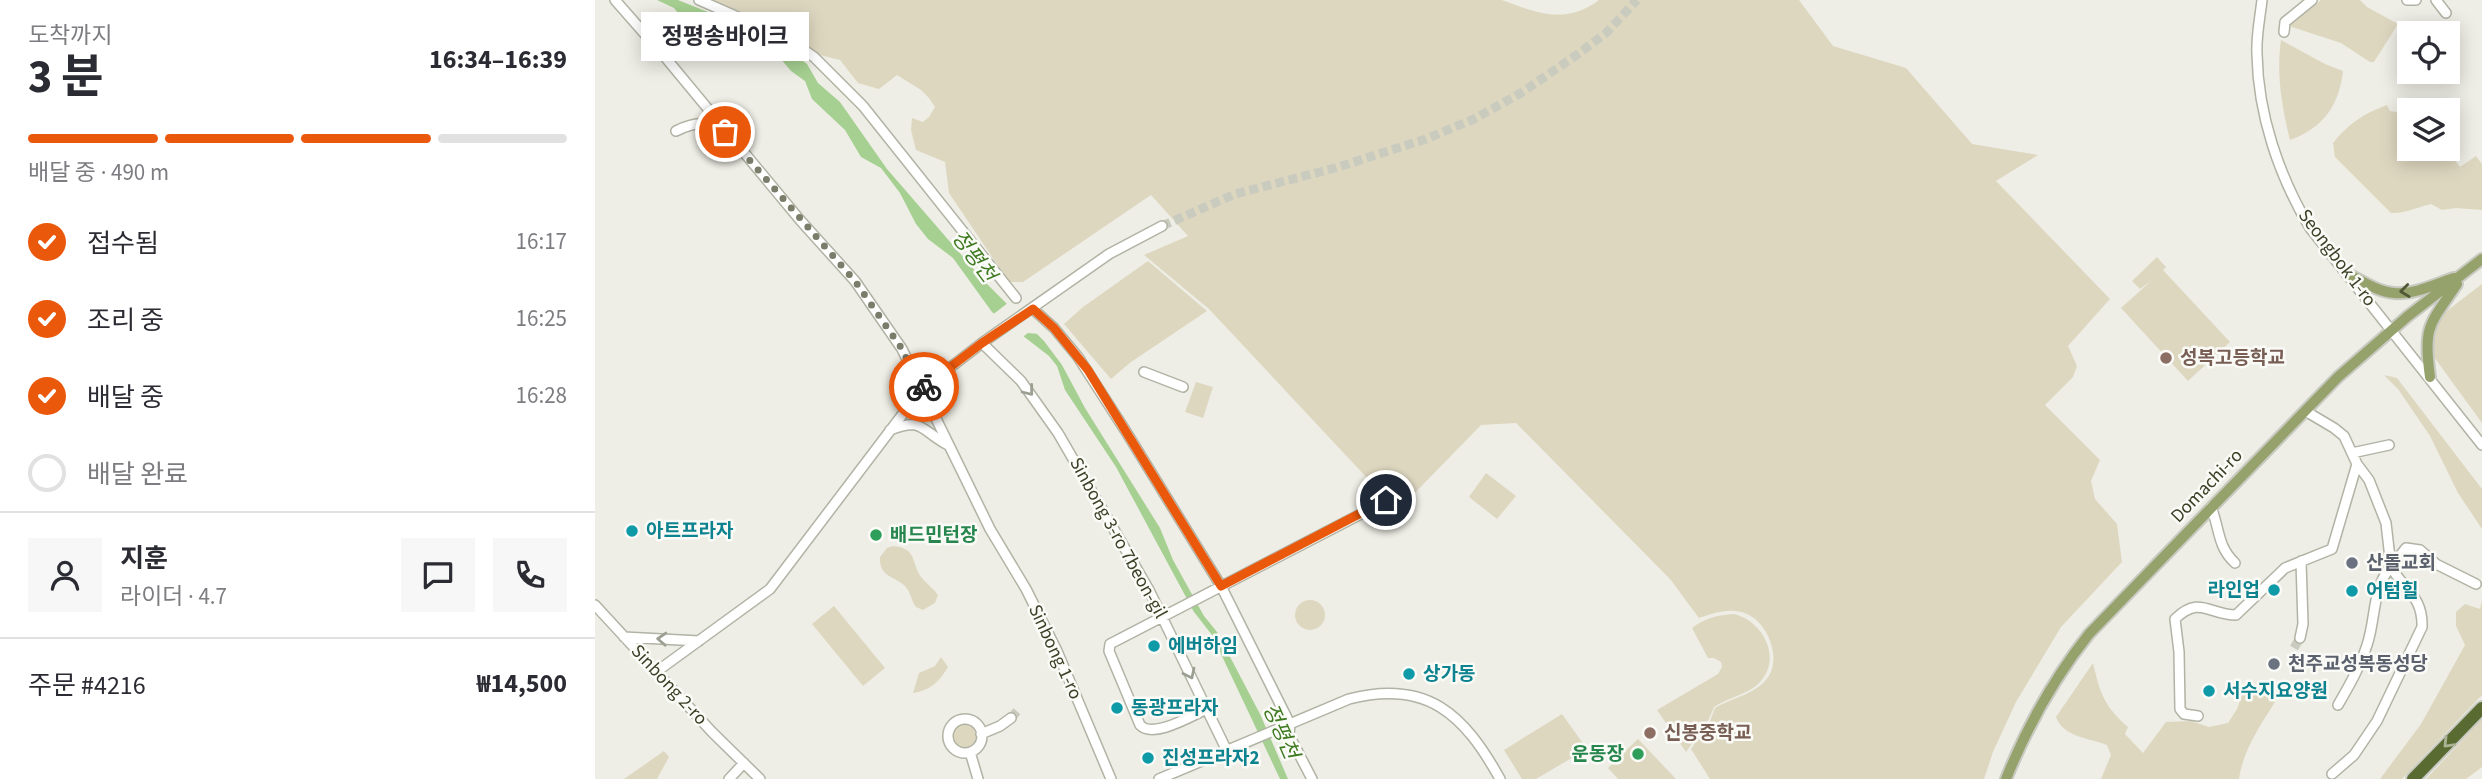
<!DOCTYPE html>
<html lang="ko">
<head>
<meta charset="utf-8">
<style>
	body { margin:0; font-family:"Source Sans 3","Noto Sans KR",sans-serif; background:#f7f7f7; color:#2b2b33; height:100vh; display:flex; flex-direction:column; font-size:26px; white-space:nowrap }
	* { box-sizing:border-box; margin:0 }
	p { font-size:23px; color:#7c7c81 }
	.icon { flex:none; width:38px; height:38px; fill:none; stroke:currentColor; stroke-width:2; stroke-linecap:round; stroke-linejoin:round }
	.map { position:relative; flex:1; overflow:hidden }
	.side { display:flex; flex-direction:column; background:#fff; width:595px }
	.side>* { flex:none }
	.fabs { position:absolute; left:1802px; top:21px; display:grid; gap:14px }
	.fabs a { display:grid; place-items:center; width:63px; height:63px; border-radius:0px; background:#fff; box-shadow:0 4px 18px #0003; font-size:35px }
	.pin { position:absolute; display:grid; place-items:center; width:60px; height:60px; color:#fff; margin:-30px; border:4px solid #fff; border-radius:50%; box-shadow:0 2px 7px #0007 }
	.courier { position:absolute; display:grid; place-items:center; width:70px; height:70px; margin:-35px; border:5px solid #ea580c; border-radius:50%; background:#fff; color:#222; box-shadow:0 2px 9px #0007 }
	.bubble { position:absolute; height:49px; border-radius:0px; background:#fff; box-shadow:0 4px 18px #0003; font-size:23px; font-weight:700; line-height:49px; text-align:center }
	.summary em { font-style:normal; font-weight:700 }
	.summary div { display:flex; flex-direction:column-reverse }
	.summary { display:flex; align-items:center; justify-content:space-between; height:119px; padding:0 28px }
	h1 { font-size:46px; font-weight:700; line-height:52px }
	.bar { display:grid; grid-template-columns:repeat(4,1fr); gap:10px 7px; align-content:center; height:84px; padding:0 28px }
	.bar i { height:9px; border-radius:5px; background:#e1e1e2 }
	.bar .selected { background:#ea580c }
	.bar p { grid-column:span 4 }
	.line { display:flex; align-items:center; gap:18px; padding:0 28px; border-top:2px solid #e1e1e2 }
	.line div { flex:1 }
	.round { display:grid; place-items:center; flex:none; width:74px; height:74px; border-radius:0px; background:#f7f7f7 }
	ol { padding:0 28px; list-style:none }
	li { display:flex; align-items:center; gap:21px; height:77px }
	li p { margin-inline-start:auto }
	li .icon { padding:7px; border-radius:50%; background:#ea580c; color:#fff; stroke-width:4 }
	li:last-child { color:#7c7c81 }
	li i { width:38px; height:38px; border:4px solid #e1e1e2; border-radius:50% }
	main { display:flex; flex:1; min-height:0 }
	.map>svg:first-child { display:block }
	.green { fill:#ded7c0 }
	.water { fill:#a6d091 }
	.pier { fill:#eeeee6 }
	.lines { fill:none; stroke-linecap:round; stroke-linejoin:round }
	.minor-tunnel { stroke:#cacbbf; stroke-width:9; stroke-dasharray:9 4.5; stroke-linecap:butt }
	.minor-casing { stroke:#b1b3a4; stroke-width:12 }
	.major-casing { stroke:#c8cac2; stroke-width:14 }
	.highway-casing { stroke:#c8cac2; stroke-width:16 }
	.minor { stroke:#fff; stroke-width:9 }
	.major { stroke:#95a26c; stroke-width:10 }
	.highway { stroke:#5a6b32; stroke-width:12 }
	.oneway { stroke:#515837 }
	.oneway2 { stroke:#9ca092 }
	.oneway3 { stroke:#aab294 }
	.done { stroke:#797d69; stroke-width:7; stroke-dasharray:0 12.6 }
	.route { stroke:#ea580c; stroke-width:9 }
	.education-dot { fill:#8d6e63; stroke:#fafaf7; stroke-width:2.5 }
	.culture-dot { fill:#0f9aa8; stroke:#fafaf7; stroke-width:2.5 }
	.leisure-dot { fill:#2e9e5b; stroke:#fafaf7; stroke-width:2.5 }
	.worship-dot { fill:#6b7280; stroke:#fafaf7; stroke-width:2.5 }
	.labels { text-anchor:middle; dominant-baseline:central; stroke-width:5; stroke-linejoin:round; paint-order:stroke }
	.street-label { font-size:19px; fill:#3a4025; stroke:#fafaf7 }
	.education-label { font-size:19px; font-weight:bold; fill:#785e54; stroke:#fafaf7; text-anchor:start }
	.culture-label { font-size:19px; font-weight:bold; fill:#0d838f; stroke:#fafaf7; text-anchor:start }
	.leisure-label { font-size:19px; font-weight:bold; fill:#27864d; stroke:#fafaf7; text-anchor:start }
	.worship-label { font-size:19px; font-weight:bold; fill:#5b616d; stroke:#fafaf7; text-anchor:start }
	.water-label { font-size:21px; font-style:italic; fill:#3e7b20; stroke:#fafaf7 }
</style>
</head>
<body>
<main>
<section class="side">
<div class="summary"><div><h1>3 분</h1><p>도착까지</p></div><em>16:34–16:39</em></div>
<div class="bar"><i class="selected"></i><i class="selected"></i><i class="selected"></i><i></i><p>배달 중 · 490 m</p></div>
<ol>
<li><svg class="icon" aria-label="check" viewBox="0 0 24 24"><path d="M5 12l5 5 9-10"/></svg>접수됨<p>16:17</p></li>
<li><svg class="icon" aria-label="check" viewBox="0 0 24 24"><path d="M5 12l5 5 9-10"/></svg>조리 중<p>16:25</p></li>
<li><svg class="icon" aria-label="check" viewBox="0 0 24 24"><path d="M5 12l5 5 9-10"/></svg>배달 중<p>16:28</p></li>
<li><i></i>배달 완료</li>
</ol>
<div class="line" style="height:126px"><a class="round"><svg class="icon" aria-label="person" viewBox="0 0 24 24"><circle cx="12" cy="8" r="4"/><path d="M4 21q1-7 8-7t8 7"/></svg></a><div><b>지훈</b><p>라이더 · 4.7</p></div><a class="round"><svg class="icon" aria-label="chat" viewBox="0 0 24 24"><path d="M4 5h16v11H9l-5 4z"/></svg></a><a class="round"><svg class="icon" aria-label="phone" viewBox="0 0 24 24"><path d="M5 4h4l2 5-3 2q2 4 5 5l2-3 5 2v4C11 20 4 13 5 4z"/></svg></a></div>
<div class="line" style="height:91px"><div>주문 #4216</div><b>₩14,500</b></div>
</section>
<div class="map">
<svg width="1887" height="779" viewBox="0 0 1887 779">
	<rect width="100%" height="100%" fill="#eeeee6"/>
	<path class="green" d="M 113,0 L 907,0 C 942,13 971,25 1004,0 L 1204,0 L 1238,46 L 1311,68 L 1377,144 L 1443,155 L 1401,181 L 1515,299 L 1473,346 L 1482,366 L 1478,377 L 1450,405 L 1505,460 L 1496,481 L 1500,499 L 1522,524 L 1527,562 L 1466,627 L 1421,702 L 1398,752 L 1389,779 L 1115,779 L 1096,749 L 1115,721 L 1120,708 C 1138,697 1164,694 1175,674 C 1185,654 1172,623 1152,614 C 1136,607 1119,613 1104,618 L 1075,579 L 921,423 L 886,425 L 810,503 L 787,494 L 614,309 L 549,255 L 593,236 L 556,195 L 428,282 L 414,282 L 354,193 L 350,162 L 321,150 L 316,130 L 317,118 L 328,122 L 334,117 L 340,107 L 334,98 L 326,90 L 302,75 L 284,89 L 263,83 L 245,60 L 221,54 Z
		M 1726,0 L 1765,0 L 1772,7 L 1803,24 L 1779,62 L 1775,62 L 1746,43 L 1694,26 Z
		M 1686,40 L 1730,64 L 1748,71 C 1744,106 1728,128 1695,140 C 1687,108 1681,74 1686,40 Z
		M 1792,105 L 1795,111 L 1807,113 L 1815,125 L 1815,149 L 1851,149 L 1865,167 L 1881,156 L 1887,164 L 1887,210 L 1861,208 L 1847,210 L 1836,204 C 1824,207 1808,214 1796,213 L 1740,157 L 1738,143 C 1753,124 1769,113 1792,105 Z
		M 1562,257 L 1571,267 L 1568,270 L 1635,342 L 1593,381 L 1526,308 L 1556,281 L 1545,289 L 1537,281 Z
		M 553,261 L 612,311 L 536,362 L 516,379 L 469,324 L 488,307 Z
		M 1887,284 L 1887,423 L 1839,357 L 1838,341 L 1842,323 L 1853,310 Z
		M 1789,375 L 1802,378 L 1887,489 L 1887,529 L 1863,493 L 1835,436 L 1803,389 Z
		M 601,382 L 618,387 L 608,418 L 590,412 Z
		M 891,473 L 921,496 L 902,519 L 874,497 Z
		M 298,546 C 324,549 315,563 327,578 C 332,584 338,588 343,595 L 340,603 L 328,610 L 321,607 C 316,601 316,592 310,586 C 298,575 284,577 285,557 L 292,548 Z
		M700 615a15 15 0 1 1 30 0a15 15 0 1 1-30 0Z
		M 1887,601 L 1887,695 L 1807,779 L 1785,779 L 1826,724 L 1870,645 L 1861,626 L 1861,612 L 1870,604 L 1885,609 Z
		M 239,606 L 290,668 L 268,686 L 217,624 Z
		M 1139,614 C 1169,621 1189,661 1162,685 C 1150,695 1132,698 1119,707 L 1114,719 L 1091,752 L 1062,710 L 1123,674 L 1127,667 L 1126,662 L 1119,658 L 1113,658 L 1097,628 C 1110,618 1122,615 1139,614 Z
		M 346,657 L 353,667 C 344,682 336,690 318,693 L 324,673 L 340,666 Z
		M 1498,663 C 1505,693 1509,706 1533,727 L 1530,734 L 1548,753 L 1571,722 L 1596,721 L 1614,727 L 1633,723 L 1642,709 L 1652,680 L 1680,702 C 1665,726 1648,750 1644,779 L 1506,779 L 1516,755 L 1512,745 C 1494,738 1468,737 1461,717 Z
		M 967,714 L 992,749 L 941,779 L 927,779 L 909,750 Z
		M 1887,719 L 1887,767 L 1871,779 L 1831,779 Z
		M354 736a16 16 0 1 1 32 0a16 16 0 1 1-32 0Z
		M 1043,739 L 1081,779 L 1023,779 L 1013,768 Z
		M 69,751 L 74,757 L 62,779 L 29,779 Z"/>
	<path class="water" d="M 62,0 L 83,0 L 193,44 L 200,55 L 212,64 L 223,83 L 245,102 L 292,169 L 389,281 L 449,341 L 467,365 L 490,408 L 565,528 L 578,560 L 609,616 L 622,632 L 665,714 L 693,779 L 685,779 L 617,635 L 599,612 L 521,467 L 470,390 L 462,366 L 454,356 L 397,312 L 358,258 L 333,239 L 321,224 L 305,193 L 286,168 L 266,157 L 250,130 L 217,99 L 210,81 L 196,71 L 185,58 L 152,40 L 94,19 L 83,13 L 79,8 Z"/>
	<path class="pier" d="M 414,302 L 441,329 L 444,334 L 433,333 L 425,339 L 396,316 Z"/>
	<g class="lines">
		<path class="minor-tunnel" d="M 567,226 L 640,194 L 740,168 L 831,139 L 879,119 L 926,93 L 983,54 L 1011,33 L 1042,0
			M 1699,648 L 1705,638
			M 416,718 L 424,709"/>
		<defs>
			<path id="minor" d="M 20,0 L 70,57 L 205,220 L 260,281 L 307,349 L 395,529 L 431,589 L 462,651 L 516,779
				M 104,0 L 193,39 L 219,57 L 268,106 L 421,298
				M 1667,0 C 1665,18 1661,36 1662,54 C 1663,115 1684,176 1715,228 L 1887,445
				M 1812,0 L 1821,0
				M 1841,0 L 1851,13
				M 1689,32 L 1690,22 L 1717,0
				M 81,131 C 102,121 108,122 129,131
				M 438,309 L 459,328 L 483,357 L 530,430 L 626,586 L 695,724 L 694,735 L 717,779
				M 387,343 L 426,381 L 463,433 L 554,590 L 632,751
				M 549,372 L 588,387
				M 1712,412 L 1739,428 L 1749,436 L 1762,464 L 1774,480 L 1791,523 L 1796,567 C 1777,587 1781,619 1772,645 C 1765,667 1754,686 1743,705
				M 295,430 C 328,417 325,430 353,445
				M 1757,453 L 1794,445
				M 1616,507 C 1625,529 1622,546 1640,563
				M 0,605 L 117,732 L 165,779
				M 29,637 L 104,641
				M 1705,638 L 1708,624 L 1706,561
				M 61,672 L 175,589 L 326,390 L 387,343 L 514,254 L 567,226
				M 612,709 C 596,716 558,739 545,725 L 514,651 L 515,644 L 791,501
				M 1603,716 L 1589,714 L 1585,709 L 1584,652 L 1580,619 C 1605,595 1614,615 1641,615 L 1690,568 L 1737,549 L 1762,464
				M353 736a17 17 0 1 1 34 0a17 17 0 1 1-34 0Z
				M 386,734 L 405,726 L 416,718
				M 375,752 L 383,779
				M 1737,774 L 1759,755 L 1782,721 L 1827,627 C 1828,596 1809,590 1796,567 L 1811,548 L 1825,550 L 1841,564 L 1881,584
				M 134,779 L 149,763
				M 564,779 L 754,699 C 832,679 869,714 905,779"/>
			<path id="major" d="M 1753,274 C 1767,281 1783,292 1799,293 C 1819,295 1841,284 1859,278
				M 1835,377 C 1828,327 1834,325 1862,284
				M 1411,779 C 1432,727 1459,678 1494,634 L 1743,377 L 1813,316 L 1887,259"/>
			<path id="highway" d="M 1818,779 L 1887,708"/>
		</defs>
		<use href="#minor" class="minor-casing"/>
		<use href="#major" class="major-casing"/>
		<use href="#highway" class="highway-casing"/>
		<use href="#minor" class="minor"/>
		<use href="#major" class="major"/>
		<use href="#highway" class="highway"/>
	</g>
	<defs><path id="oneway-chevron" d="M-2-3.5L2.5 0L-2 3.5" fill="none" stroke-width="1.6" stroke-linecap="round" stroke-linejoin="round" transform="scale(1.75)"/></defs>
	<use class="oneway" href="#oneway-chevron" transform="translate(1810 291) rotate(173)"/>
	<g class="oneway2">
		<use href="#oneway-chevron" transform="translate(434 391) rotate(52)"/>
		<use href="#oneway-chevron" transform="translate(67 639) rotate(-177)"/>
		<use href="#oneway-chevron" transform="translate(595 674) rotate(64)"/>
	</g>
	<use class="oneway3" href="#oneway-chevron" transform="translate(1853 743) rotate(134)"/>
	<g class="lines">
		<path class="done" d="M 130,132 L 260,281 L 307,349 L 326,390 L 329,387"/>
		<path class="route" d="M 329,387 L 387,343 L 438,309 L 459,328 L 493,370 L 626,586 L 791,500"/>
	</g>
	<g class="education-dot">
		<circle cx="1571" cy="358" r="7"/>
		<circle cx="1055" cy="733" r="7"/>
	</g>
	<g class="culture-dot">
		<circle cx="37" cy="531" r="7"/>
		<circle cx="1679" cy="590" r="7"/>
		<circle cx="1757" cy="591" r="7"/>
		<circle cx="559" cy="646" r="7"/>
		<circle cx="814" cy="674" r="7"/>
		<circle cx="1614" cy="691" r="7"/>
		<circle cx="522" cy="708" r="7"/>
		<circle cx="553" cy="758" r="7"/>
	</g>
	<g class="leisure-dot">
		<circle cx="281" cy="535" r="7"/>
		<circle cx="1043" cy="754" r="7"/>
	</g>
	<g class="worship-dot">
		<circle cx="1757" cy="563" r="7"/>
		<circle cx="1679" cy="664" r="7"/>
	</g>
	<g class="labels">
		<g class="street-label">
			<text transform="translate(1742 258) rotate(53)">Seongbok 1-ro</text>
			<text transform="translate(1612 486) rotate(-46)">Domachi-ro</text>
			<text transform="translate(523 538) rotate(61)">Sinbong 3-ro 7beon-gil</text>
			<text transform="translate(460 652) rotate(65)">Sinbong 1-ro</text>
			<text transform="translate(74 685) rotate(47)">Sinbong 2-ro</text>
		</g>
		<g class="education-label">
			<text x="1585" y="358">성복고등학교</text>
			<text x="1069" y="733">신봉중학교</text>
		</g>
		<g class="culture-label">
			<text x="51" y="531">아트프라자</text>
			<text x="1665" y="590" text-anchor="end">라인업</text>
			<text x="1771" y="591">어텀힐</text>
			<text x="573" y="646">에버하임</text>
			<text x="828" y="674">상가동</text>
			<text x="1628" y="691">서수지요양원</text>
			<text x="536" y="708">동광프라자</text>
			<text x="567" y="758">진성프라자2</text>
		</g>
		<g class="leisure-label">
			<text x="295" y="535">배드민턴장</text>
			<text x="1029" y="754" text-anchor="end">운동장</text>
		</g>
		<g class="worship-label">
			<text x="1771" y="563">산돌교회</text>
			<text x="1693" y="664">천주교성복동성당</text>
		</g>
		<g class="water-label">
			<text transform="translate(379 256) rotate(53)">정평천</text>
			<text transform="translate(686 731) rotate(66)">정평천</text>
		</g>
	</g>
</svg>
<div class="fabs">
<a><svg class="icon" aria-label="locate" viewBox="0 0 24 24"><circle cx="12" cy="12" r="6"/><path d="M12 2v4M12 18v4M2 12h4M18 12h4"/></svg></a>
<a><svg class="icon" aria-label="layers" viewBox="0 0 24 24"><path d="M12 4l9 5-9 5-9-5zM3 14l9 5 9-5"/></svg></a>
</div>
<div class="pin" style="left:130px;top:132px;background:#ea580c"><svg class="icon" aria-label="bag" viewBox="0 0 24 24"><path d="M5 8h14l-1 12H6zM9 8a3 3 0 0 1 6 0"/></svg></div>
<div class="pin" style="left:791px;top:500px;background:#1f2937"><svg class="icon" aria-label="home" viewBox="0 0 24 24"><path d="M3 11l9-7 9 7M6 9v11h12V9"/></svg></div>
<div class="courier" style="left:329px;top:387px"><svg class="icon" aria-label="bike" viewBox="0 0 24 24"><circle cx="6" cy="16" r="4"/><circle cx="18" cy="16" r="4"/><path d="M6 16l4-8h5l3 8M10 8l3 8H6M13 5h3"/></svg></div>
<div class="bubble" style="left:46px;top:12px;width:168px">정평송바이크</div>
</div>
</main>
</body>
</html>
